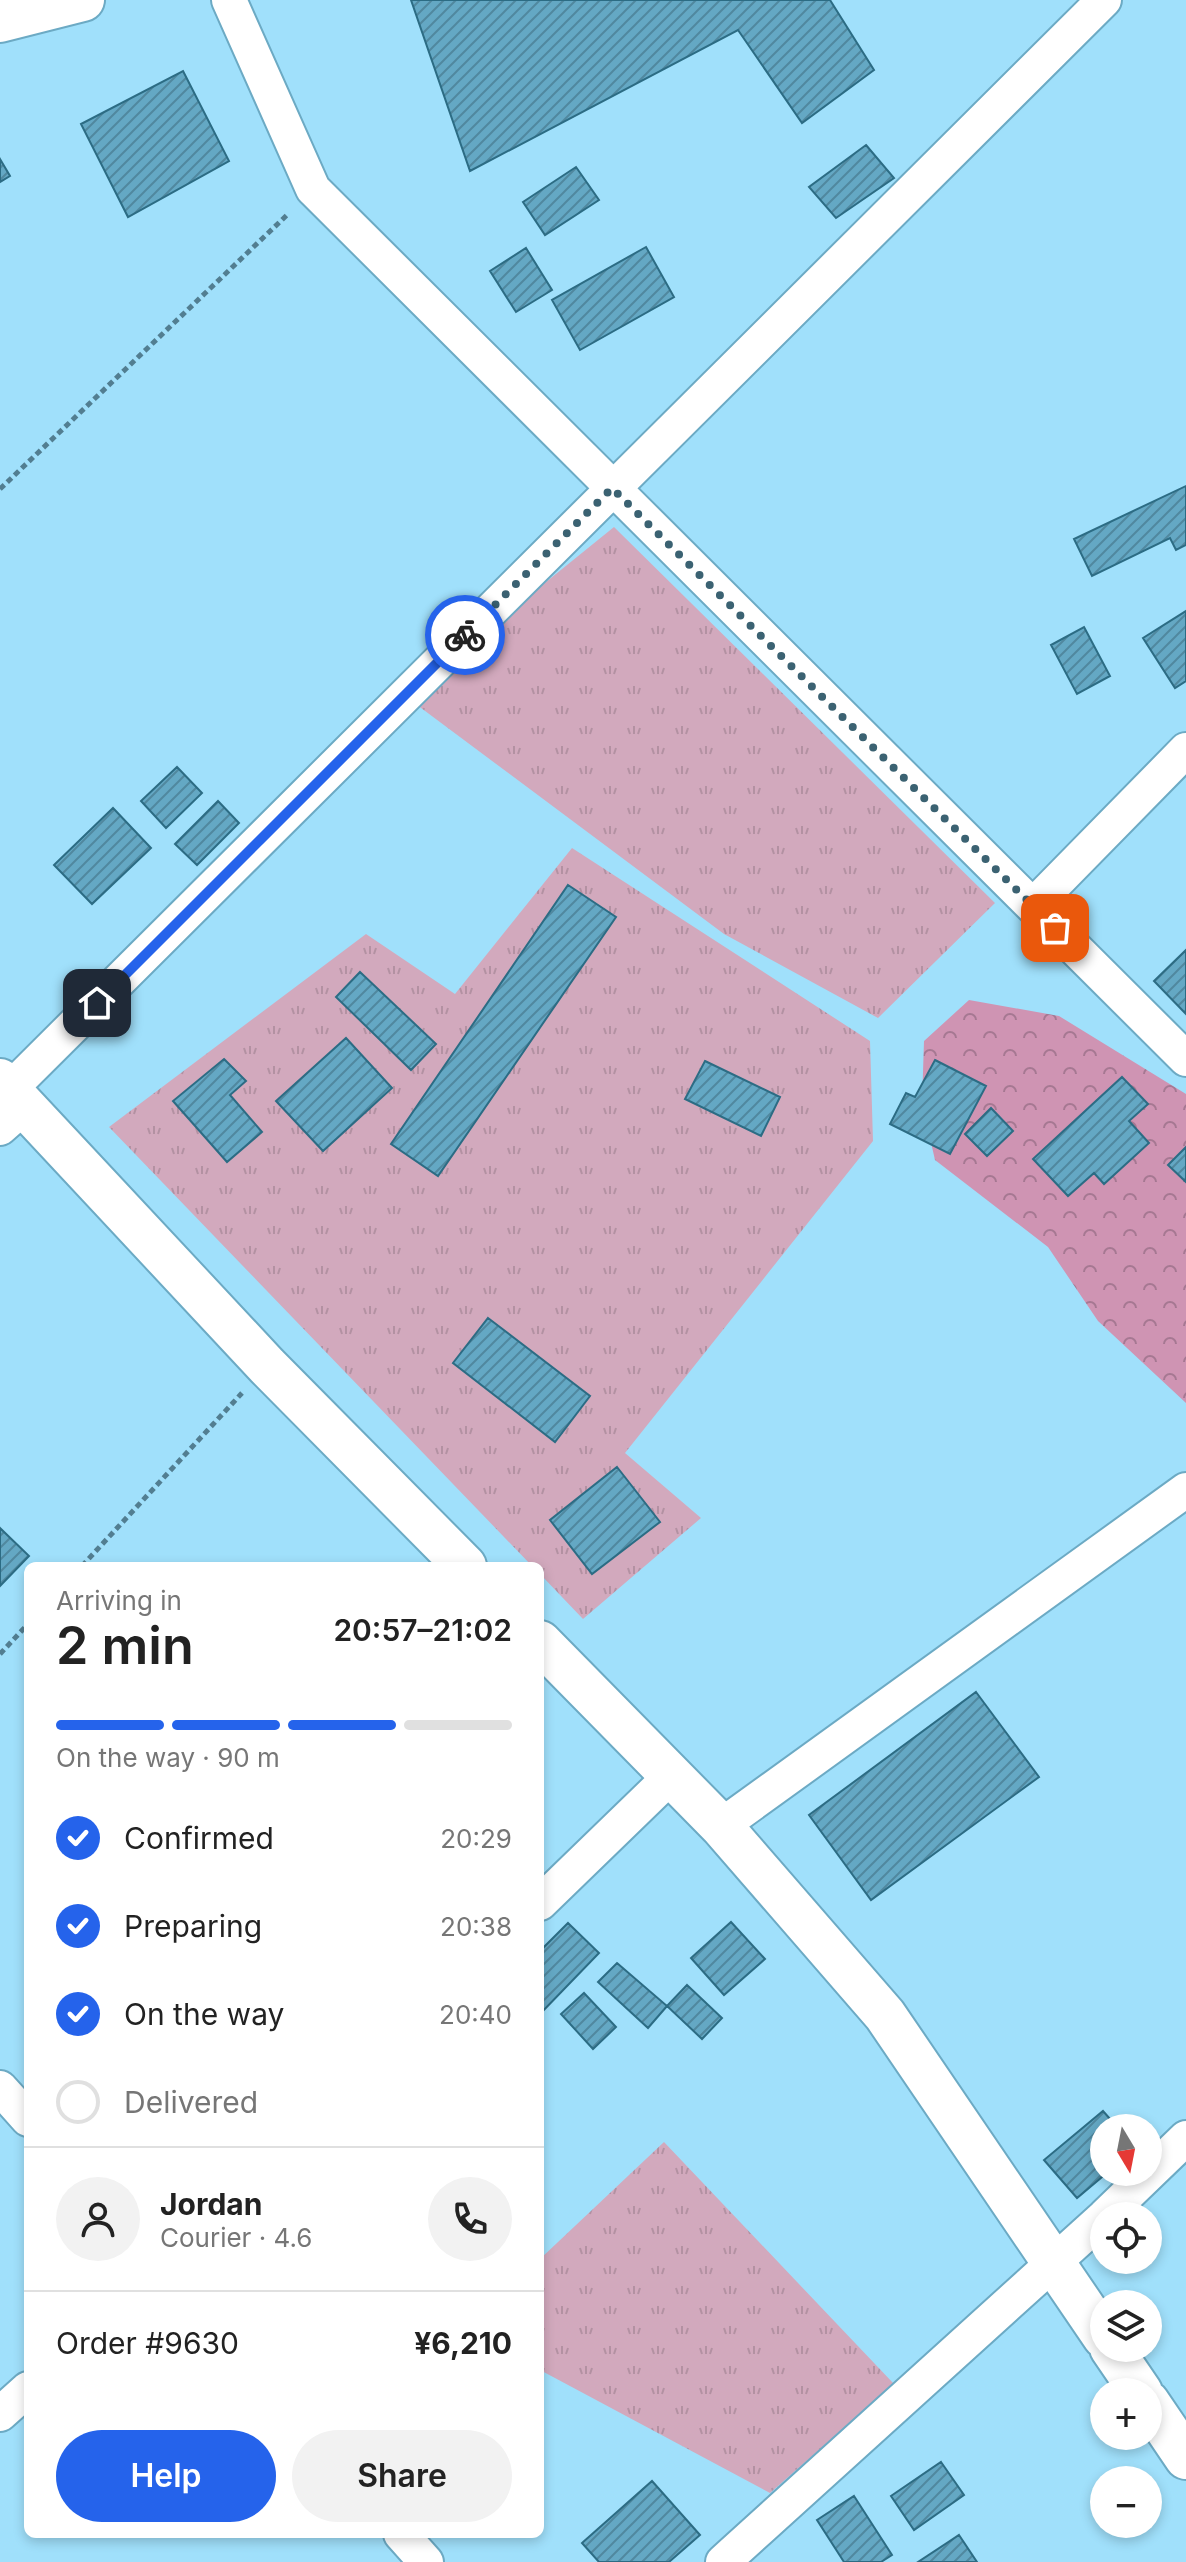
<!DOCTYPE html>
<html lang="en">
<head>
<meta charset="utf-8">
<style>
	body { margin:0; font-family:Inter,sans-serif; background:#f2f2f2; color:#222; height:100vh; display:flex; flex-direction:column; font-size:30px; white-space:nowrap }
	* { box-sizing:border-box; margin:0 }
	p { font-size:26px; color:#767676 }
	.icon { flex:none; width:44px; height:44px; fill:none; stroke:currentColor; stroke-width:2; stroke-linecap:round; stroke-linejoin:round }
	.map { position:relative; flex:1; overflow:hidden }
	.side { position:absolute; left:24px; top:1562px; width:520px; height:976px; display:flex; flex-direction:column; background:#fff; border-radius:12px; box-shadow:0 4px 12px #0003 }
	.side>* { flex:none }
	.needle { width:52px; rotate:170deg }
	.controls { position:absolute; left:1090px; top:2114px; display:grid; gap:16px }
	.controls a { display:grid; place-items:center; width:72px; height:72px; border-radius:50%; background:#fff; box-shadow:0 4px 12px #0003; font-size:40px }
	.pin { position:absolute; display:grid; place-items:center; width:68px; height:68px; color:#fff; margin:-34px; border-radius:16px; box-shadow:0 4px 12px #0006 }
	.courier { position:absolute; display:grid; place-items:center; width:80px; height:80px; margin:-40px; border:6px solid #2563eb; border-radius:50%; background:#fff; color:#222; box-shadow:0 2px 10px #0007 }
	.summary em { font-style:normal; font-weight:600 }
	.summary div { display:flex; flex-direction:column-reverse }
	.summary { display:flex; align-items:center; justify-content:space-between; height:136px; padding:0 32px }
	h1 { font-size:52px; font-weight:600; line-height:60px }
	.bar { display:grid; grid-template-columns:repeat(4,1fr); gap:12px 8px; align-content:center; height:96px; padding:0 32px }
	.bar i { height:10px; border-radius:6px; background:#e0e0e0 }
	.bar .on { background:#2563eb }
	.bar p { grid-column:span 4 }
	.line { display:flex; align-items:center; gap:20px; padding:0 32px; border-top:2px solid #e0e0e0 }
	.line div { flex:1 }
	.round { display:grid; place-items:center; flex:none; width:84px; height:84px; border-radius:42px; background:#f2f2f2 }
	ol { padding:0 32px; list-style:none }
	li { display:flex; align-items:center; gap:24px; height:88px }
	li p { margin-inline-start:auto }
	li .icon { padding:8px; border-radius:50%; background:#2563eb; color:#fff; stroke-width:4 }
	li:last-child { color:#767676 }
	li i { width:44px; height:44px; border:4px solid #e0e0e0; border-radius:50% }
	.cta { display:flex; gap:16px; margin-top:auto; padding:16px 32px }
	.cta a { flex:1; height:92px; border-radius:48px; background:#2563eb; color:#fff; font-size:32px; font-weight:600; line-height:92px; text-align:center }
	.cta a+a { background:#f2f2f2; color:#222 }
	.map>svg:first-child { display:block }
	.grass { fill:url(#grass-tufts) }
	.forest { fill:url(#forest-crowns) }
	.building { fill:url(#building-hatch); stroke:#2c6c84; stroke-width:2 }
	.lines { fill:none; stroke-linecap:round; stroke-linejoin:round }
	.minor-casing { stroke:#6caac4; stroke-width:38 }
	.tertiary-casing { stroke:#6caac4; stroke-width:46 }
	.path { stroke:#527e91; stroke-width:5; stroke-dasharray:6 4; stroke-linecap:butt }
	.minor { stroke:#fff; stroke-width:34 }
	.tertiary { stroke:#fff; stroke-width:42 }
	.done { stroke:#3b6272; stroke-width:8; stroke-dasharray:0 14.4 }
	.route { stroke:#2563eb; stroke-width:10 }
</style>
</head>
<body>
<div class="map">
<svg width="1186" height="2562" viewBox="0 0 1186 2562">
	<defs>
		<pattern id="grass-tufts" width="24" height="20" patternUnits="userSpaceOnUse" patternTransform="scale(2)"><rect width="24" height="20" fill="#d2a9bd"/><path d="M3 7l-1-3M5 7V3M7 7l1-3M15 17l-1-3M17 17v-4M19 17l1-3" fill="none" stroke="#b391a2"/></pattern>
		<pattern id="forest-crowns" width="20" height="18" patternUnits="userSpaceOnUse" patternTransform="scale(2)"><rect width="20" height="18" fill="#cf94b3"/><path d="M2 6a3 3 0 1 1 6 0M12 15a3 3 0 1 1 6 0" fill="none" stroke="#a67892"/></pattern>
		<pattern id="building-hatch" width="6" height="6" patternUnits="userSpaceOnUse" patternTransform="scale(2)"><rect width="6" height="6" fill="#64a8c4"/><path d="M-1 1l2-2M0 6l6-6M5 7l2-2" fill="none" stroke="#50889f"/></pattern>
	</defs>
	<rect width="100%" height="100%" fill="#a0e0fb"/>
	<path class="grass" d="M 614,527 L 995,903 L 878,1018 L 724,934 L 405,696 Z
		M 572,848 L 870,1041 L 873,1141 L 625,1453 L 701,1518 L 583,1619 L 540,1574 L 540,1566 L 532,1566 L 109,1127 L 366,934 L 455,994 Z
		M 664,2142 L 894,2384 L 770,2493 L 540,2370 L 540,2259 Z"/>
	<path class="forest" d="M 969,1000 L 1059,1016 L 1186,1094 L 1186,1403 L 1098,1321 L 1048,1247 L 935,1160 L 922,1103 L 924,1041 Z"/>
	<path class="building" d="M 411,0 L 830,0 L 874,70 L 802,123 L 738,30 L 470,171 Z
		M 183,71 L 229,161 L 128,217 L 81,124 Z
		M 866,145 L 894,178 L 836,218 L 809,187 Z
		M 0,159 L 10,176 L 0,182 Z
		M 576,167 L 599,200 L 545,235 L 523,202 Z
		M 646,247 L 674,297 L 580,350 L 552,300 Z
		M 526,248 L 552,290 L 516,312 L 490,271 Z
		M 1186,486 L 1186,545 L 1176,550 L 1170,538 L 1092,576 L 1074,539 Z
		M 1186,611 L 1186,681 L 1175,688 L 1143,638 Z
		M 1084,627 L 1110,676 L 1077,694 L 1051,645 Z
		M 177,767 L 202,793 L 166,828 L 141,801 Z
		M 218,801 L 239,823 L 197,865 L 175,844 Z
		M 113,808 L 151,848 L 92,904 L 54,865 Z
		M 568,885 L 616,917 L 438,1176 L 391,1144 Z
		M 1186,950 L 1186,1014 L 1154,981 Z
		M 360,972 L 436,1044 L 411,1070 L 336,997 Z
		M 346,1038 L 392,1088 L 323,1151 L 276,1101 Z
		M 224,1059 L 246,1081 L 230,1095 L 262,1132 L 227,1162 L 173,1101 Z
		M 935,1060 L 986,1086 L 950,1154 L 890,1124 L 906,1093 L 915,1097 Z
		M 705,1061 L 780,1097 L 761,1136 L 685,1099 Z
		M 1122,1077 L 1148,1104 L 1129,1121 L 1149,1143 L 1104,1184 L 1094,1173 L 1068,1196 L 1033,1159 Z
		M 991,1108 L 1013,1131 L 987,1156 L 965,1134 Z
		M 1186,1147 L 1186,1182 L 1168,1165 Z
		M 488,1318 L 590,1396 L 555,1442 L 453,1363 Z
		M 617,1467 L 660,1522 L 592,1574 L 550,1520 Z
		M 0,1528 L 29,1556 L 0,1586 Z
		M 976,1692 L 1039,1777 L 871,1900 L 809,1815 Z
		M 731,1922 L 765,1959 L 724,1995 L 691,1958 Z
		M 568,1923 L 599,1953 L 540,2014 L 540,1951 Z
		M 617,1963 L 667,2006 L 648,2028 L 598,1982 Z
		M 687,1985 L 722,2018 L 702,2039 L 667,2006 Z
		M 584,1993 L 616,2027 L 593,2049 L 561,2014 Z
		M 1103,2111 L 1118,2128 L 1104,2128 L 1104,2172 L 1108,2172 L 1077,2198 L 1044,2160 Z
		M 941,2462 L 964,2495 L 914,2530 L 891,2496 Z
		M 652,2481 L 700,2535 L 669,2562 L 599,2562 L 582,2543 Z
		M 854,2496 L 892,2555 L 881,2562 L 844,2562 L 817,2520 Z
		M 959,2535 L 977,2562 L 918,2562 Z"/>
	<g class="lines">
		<defs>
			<path id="minor" d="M 229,0 L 313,189 L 1186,1059
				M 1033,906 L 1186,750
				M 9,1090 L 1104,0
				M 0,1128 L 25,1106
				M 721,1826 L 1186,1490
				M 540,1903 L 672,1775
				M 0,2088 L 28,2119
				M 1105,2216 L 1186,2138
				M 0,2414 L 28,2389
				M 401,2534 L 426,2562
				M 723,2562 L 1104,2217"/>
			<path id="tertiary" d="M 0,21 L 83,0
				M 0,1080 L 267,1366 L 465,1566
				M 540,1642 L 721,1826 L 885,2015 L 1104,2337
				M 1111,2348 L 1141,2392
				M 1148,2402 L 1186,2458"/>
		</defs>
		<use href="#minor" class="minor-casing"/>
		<use href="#tertiary" class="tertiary-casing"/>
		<path class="path" d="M 0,489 L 287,215
			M 82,1566 L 242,1393
			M 0,1654 L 28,1624"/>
		<use href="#minor" class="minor"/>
		<use href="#tertiary" class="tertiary"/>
	</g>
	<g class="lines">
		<path class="done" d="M 465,635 L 612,488 L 1055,928"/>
		<path class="route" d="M 97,1003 L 465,635"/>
	</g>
</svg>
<div class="controls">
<a><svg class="needle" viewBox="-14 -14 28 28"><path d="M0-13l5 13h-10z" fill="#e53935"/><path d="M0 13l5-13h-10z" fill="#767676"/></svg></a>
<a><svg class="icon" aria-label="locate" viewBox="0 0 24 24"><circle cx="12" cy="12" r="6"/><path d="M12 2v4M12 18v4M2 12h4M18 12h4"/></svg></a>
<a><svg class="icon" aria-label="layers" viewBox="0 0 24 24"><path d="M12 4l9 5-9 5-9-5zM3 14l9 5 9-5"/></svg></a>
<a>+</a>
<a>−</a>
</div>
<div class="pin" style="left:1055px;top:928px;background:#ea580c"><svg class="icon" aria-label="bag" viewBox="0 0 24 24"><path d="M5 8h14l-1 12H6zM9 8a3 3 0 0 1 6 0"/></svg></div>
<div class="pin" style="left:97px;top:1003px;background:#1f2937"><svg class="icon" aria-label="home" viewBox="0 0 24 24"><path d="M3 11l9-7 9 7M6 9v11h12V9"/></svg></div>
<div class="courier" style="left:465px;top:635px"><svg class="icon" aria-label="bike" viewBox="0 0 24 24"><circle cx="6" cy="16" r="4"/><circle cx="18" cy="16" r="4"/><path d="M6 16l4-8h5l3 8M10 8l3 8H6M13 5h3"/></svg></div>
<section class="side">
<div class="summary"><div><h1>2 min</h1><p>Arriving in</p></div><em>20:57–21:02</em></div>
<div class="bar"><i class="on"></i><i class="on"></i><i class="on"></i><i></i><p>On the way · 90 m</p></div>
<ol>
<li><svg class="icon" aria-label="check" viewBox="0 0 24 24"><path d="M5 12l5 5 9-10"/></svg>Confirmed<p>20:29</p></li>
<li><svg class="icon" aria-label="check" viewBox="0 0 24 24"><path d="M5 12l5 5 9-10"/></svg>Preparing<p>20:38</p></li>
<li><svg class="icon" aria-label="check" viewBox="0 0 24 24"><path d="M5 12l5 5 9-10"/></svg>On the way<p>20:40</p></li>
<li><i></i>Delivered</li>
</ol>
<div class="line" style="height:144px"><a class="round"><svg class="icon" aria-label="person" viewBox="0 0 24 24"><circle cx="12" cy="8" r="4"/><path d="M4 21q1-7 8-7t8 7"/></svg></a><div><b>Jordan</b><p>Courier · 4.6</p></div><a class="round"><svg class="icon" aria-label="phone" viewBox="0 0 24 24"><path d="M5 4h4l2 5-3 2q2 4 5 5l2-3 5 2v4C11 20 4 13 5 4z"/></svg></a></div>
<div class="line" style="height:104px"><div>Order #9630</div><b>¥6,210</b></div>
<div class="cta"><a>Help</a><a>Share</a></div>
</section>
</div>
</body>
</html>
